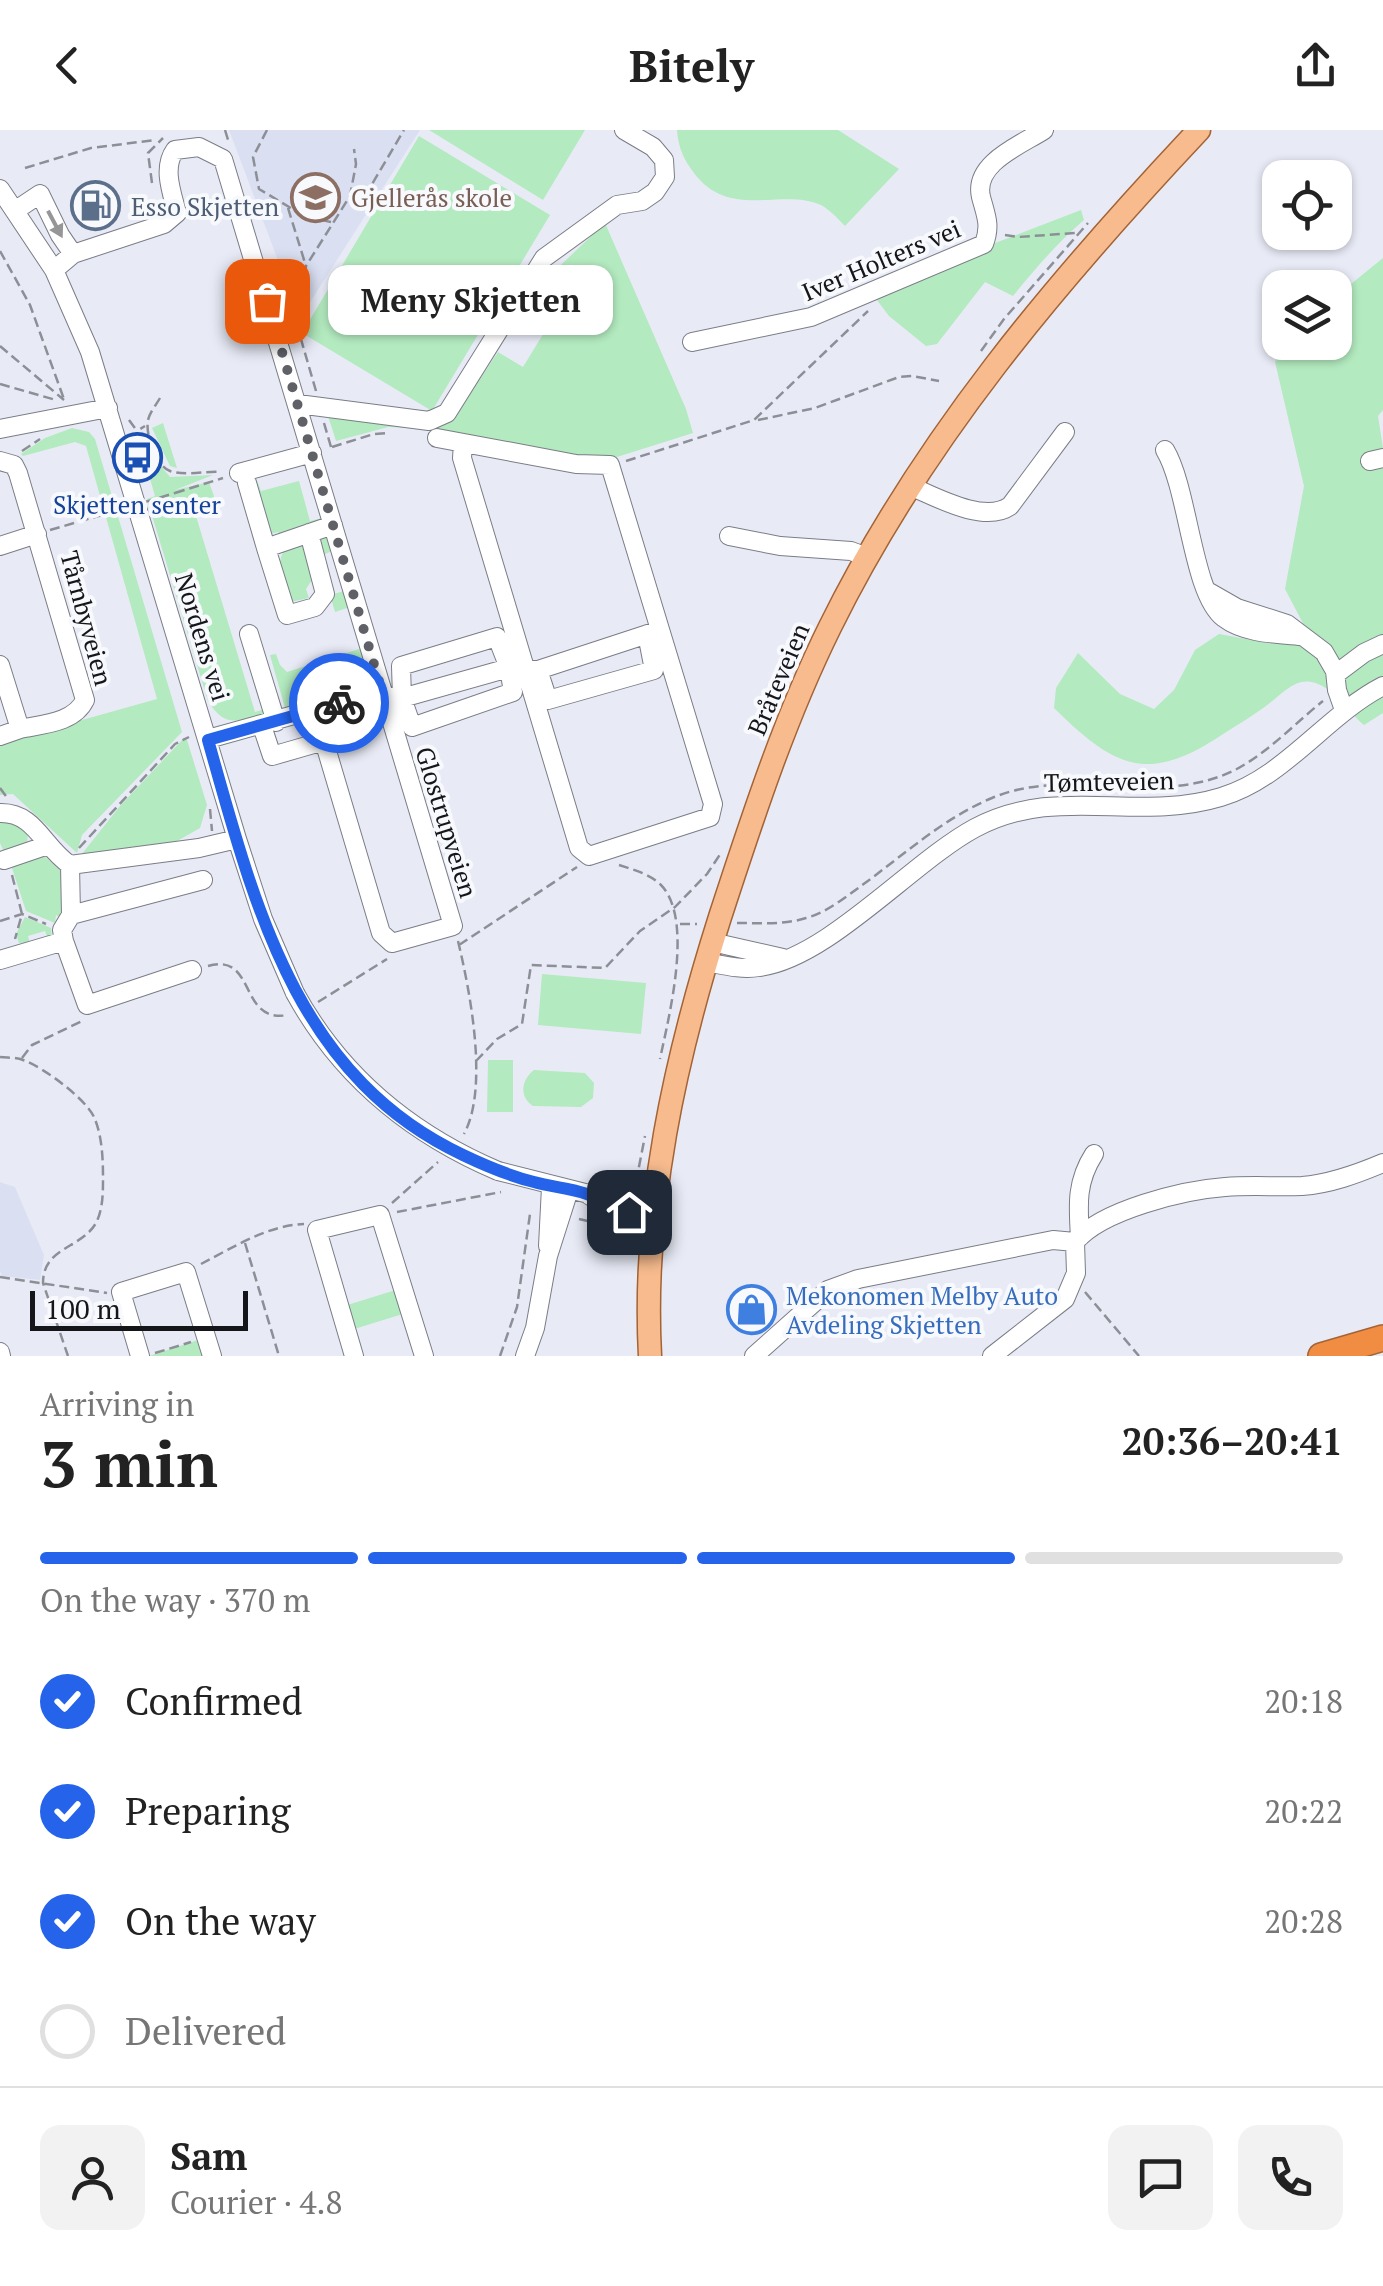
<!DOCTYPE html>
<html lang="en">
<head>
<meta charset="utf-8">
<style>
	body { margin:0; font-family:"PT Serif",serif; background:#f2f2f2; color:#222; height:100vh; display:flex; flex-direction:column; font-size:38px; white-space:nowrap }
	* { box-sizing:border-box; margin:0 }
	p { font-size:32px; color:#767676 }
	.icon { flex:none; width:55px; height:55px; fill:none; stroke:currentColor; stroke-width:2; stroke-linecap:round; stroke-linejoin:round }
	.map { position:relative; height:1226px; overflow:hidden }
	.sheet { display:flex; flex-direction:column; background:#fff; flex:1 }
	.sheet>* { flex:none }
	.fabs { position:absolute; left:1262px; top:30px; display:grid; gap:20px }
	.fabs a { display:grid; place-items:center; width:90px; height:90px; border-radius:20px; background:#fff; box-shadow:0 2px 8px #0004; font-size:50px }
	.scale { position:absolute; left:30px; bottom:25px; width:218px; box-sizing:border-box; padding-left:10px; border:5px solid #15161a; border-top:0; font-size:28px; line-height:35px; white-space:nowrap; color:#15161a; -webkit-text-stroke:8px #f7f9fd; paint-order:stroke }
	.pin { position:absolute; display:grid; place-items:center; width:85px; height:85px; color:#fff; margin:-42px; border-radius:20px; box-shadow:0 5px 15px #0006 }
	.courier { position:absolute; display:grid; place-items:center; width:100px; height:100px; margin:-50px; border:8px solid #2563eb; border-radius:50%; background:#fff; color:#222; box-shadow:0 2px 12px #0007 }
	.bubble { position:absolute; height:70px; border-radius:20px; background:#fff; box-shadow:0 2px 8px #0004; font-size:32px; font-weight:600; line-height:70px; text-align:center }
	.summary em { font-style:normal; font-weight:600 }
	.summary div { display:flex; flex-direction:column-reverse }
	.summary { display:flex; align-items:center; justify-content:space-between; height:170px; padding:0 40px }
	h1 { font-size:65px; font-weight:600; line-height:75px }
	.bar { display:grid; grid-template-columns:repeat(4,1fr); gap:15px 10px; align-content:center; height:120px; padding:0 40px }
	.bar i { height:12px; border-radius:8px; background:#e0e0e0 }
	.bar .selected { background:#2563eb }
	.bar p { grid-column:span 4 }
	.line { display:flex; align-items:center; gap:25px; padding:0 40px; border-top:2px solid #e0e0e0 }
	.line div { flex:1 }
	.round { display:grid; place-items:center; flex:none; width:105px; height:105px; border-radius:20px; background:#f2f2f2 }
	ol { padding:0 40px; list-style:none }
	li { display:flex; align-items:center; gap:30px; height:110px }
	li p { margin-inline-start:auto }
	li .icon { padding:10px; border-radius:50%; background:#2563eb; color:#fff; stroke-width:4 }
	li:last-child { color:#767676 }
	li i { width:55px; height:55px; border:5px solid #e0e0e0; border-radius:50% }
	header { display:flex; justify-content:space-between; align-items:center; height:130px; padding:0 40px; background:#fff; font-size:45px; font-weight:600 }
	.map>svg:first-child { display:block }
	.built { fill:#dae0f2 }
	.green { fill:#b3eabf }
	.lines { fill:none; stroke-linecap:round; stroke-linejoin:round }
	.minor-casing { stroke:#7a7d86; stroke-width:20 }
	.major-casing { stroke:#a46335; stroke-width:25 }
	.highway-casing { stroke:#a46335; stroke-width:28 }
	.path { stroke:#8d8f97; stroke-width:2.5; stroke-dasharray:10 5; stroke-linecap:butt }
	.minor { stroke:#fff; stroke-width:18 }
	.major { stroke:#f7bb8e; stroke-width:22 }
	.highway { stroke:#f18d43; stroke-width:25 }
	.minor-bridge-casing { stroke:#7a7d86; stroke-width:20; stroke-linecap:butt }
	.path-bridge { stroke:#8d8f97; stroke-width:2.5; stroke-dasharray:10 5; stroke-linecap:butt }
	.minor-bridge { stroke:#fff; stroke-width:18 }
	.oneway { fill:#969698 }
	.done { stroke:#5f6167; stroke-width:10; stroke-dasharray:0 18 }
	.route { stroke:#2563eb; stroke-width:12 }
	.labels { text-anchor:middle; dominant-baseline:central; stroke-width:8; stroke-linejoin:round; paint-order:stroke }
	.education-label { font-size:25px; fill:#785e54; stroke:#f7f9fd; text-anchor:start }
	.service-label { font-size:25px; fill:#4e5e75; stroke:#f7f9fd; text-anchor:start }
	.street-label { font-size:25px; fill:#15161a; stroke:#f7f9fd }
	.transit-label { font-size:25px; fill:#164399; stroke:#f7f9fd }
	.shop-label { font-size:25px; fill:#366cbe; stroke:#f7f9fd; text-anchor:start }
</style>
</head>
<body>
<header><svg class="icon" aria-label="back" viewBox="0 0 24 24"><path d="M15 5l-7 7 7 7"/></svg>Bitely<svg class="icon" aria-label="share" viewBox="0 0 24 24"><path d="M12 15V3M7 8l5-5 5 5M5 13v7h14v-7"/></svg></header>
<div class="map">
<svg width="1383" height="1226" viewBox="0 0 1383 1226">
	<rect width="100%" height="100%" fill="#e8ebf6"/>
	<path class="built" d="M 229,0 L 420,0 L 298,191 L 279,133 Z
		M 0,1052 L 15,1057 L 44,1125 L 40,1150 L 2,1146 L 0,1141 Z"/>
	<path class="green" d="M 429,0 L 585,0 L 543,70 Z
		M 677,0 L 838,0 L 899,39 L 845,96 C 838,89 830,80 821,75 C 782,57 730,91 694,43 C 684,30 678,17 677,0 Z
		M 419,6 L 550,85 L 432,281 L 302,203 Z
		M 1081,80 L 1084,90 C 1058,112 1035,139 1013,166 L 985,152 L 937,214 L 926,216 L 889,186 L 870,161 Z
		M 605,93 L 686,279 L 693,303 L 617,327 L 572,327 L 419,298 L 388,297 L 336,311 L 326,280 L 413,293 L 458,282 L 498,222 L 523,237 L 567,165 L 545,150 Z
		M 1383,128 L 1383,280 L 1378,286 L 1383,318 L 1383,583 L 1364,595 C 1348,582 1332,555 1311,552 C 1295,549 1283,563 1271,572 C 1255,585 1238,594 1220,606 C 1146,655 1113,636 1054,578 L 1056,558 L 1078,523 L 1120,564 L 1154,579 L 1174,560 L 1195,520 L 1219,504 L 1274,514 L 1306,499 L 1285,459 L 1304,356 L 1275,232 L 1286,213 L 1335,212 L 1335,167 Z
		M 163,293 L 177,338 L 170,336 L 152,298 Z
		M 72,298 L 89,302 L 95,309 L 182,602 L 82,705 L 77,723 L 13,664 L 0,665 L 0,613 L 157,569 L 86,316 L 75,312 L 23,326 L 21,324 L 45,308 Z
		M 145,305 L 150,323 L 170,347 L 213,345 L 175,360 L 209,352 L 215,369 L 193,376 L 255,582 L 265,579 L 265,585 C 235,590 226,599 208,571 L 147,369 L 155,366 L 141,318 L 144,316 L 140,308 Z
		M 256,348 L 261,361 L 299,351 L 310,391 L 326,387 L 325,389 L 280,405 L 278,402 L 270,404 L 254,350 Z
		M 323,403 L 332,405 L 335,411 L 366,521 L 366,538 L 370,547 L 369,552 L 294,579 L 285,578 L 270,525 L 276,524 L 280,535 L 287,542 L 362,518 L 351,481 L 347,478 L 335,482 L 330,465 L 344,461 L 332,421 L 323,425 L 329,443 L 325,444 L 316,411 Z
		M 305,408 L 312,450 L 306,459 L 309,468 L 290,472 C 281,441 268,421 305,408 Z
		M 183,609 L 187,610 L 207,675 L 200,698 L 172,714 L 81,725 L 120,676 Z
		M 0,690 L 15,693 L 28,703 L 27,714 L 5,724 L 0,713 Z
		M 43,725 L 62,742 L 63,780 L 59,787 L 56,785 L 55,793 L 26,781 L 11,735 Z
		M 25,787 L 51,798 L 52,807 L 48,809 L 45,801 L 28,806 L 30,814 L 19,813 L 16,804 Z
		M 542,844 L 646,853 L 641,904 L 538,895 Z
		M 488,930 L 513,930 L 513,982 L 487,982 Z
		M 534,940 L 585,943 L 594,953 L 593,968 L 581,977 L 533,976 C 519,967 521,950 534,940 Z
		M 399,1159 L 406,1183 L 351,1200 L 344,1176 Z
		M 201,1209 L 203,1226 L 149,1226 Z"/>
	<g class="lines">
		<defs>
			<path id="minor" d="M 0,59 L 54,140 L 90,222 L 237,709 L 263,789 L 295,863
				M 16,80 L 40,64 L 60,105 L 73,124 L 54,140
				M 73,124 L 164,94 L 177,83 C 172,63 162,38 175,20 L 199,17 L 223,29 L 453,796 L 392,813 L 381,803 L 324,611 L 272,626 L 262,596
				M 692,212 L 811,187 L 984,114 C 991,95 986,86 981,67 C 973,33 1021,15 1044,0
				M 298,274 L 429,291 L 447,283 L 544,128 L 617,75 L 642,71 L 655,62 L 665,47 L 664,30 L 653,17 L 624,0
				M 0,299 L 108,278
				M 437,308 L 576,334 L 610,335 L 713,674 L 710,687 L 589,726 L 579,718 L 462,328 L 463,313
				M 1165,320 C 1189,360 1192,464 1224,488 C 1243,503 1276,504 1299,506
				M 0,331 L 14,335 L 18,343 L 85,570 C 74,593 43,594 20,599 L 0,535
				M 1370,331 L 1383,328
				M 239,343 L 312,323
				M 247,353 L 266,418
				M 910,356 C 936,367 984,394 1010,376 L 1065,302
				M 309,403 L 325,464 L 315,477 L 287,485 L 266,418 L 333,395
				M 729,406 L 780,416 L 851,421 L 867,427
				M 0,416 L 37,404
				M 1209,462 L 1237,478 L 1287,494 L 1324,522 L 1335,541 L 1337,560 L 1344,580
				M 249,504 L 276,592
				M 497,507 L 509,538 L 513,562 L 412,597 L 402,568 L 401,536 Z
				M 538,540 L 548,570 L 654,540 L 647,504
				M 1336,544 L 1364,523 L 1383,514
				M 0,606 L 20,599
				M 208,609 L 369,564 L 402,568 L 509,538 L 538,540 L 660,500
				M 324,611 L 374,592 L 369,564
				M 0,683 C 35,682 43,717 70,735
				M 4,730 L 48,715
				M 71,785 L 70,735 L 199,718 L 237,709
				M 64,811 L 87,875 L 192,840
				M 712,812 L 783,828
				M 0,830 L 64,811 L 62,800 L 71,785 L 203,750
				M 706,832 C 723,835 741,840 759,837 C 827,829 912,732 975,698 C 1057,654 1135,693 1221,667 C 1285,648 1325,586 1383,556
				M 498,1041 L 585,1063 L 655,1068
				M 590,1066 L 653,1088
				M 1080,1107 C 1078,1075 1076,1052 1094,1024
				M 548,1116 L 551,1057
				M 0,1222 L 1,1226
				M 140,1226 L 121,1162 L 186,1142 L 212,1226
				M 354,1226 L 317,1100 L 380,1085 L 424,1226
				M 525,1226 L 535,1198 L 548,1126 L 569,1060
				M 754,1226 L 828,1160 L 858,1149 L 1053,1110 L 1075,1112
				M 992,1226 L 1065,1169 L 1076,1143 L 1075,1112 C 1101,1080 1184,1060 1225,1057 C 1250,1055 1276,1057 1302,1056 C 1330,1054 1357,1044 1383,1033"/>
			<path id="major" d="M 650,1226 C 642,1076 675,929 720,787 C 752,689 784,590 830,497 C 922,310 1057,151 1199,0"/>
			<path id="highway" d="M 1321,1226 L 1383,1208"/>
		</defs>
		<use href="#minor" class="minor-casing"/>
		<use href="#major" class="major-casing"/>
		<use href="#highway" class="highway-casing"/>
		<path class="path" d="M 225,0 L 229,13
			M 267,0 L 253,27 L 259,59 L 306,87 L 331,92
			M 25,38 L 91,18 L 155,10
			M 152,53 L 148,23 L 163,8
			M 350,66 L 365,66 L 404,0
			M 288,78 L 305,133
			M 1005,105 L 1018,107 L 1076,103
			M 0,121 L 30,175 L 65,272
			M 0,216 L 64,270
			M 981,221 L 1004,189 L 1088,93
			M 0,254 L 56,270
			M 316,261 L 296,192 L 306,136 L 350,66 L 356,34 L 354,19
			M 160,268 C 156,275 150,282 148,290 C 145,304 156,336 170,341 C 184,346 206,341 220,342
			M 129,290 L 137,301
			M 758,290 L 815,278 L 899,247 L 912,246 L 939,251
			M 324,293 L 331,317
			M 136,312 L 137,301 L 145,296
			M 332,317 L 374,304 L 388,303
			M 22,321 L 40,309
			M 626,331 L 754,290 L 868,181
			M 175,363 L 223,348
			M 50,400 L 102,385
			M 0,658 L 8,669
			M 210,679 L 212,701
			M 79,718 L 175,614 L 189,607
			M 619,735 C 634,740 650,744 661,755 C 694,789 669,886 660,929
			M 12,745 L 22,784 L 15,809
			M 0,791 L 22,784 L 46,794
			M 737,793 C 760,793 784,795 806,788 C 828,782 847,766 865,753 C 906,723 944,688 992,668 C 1070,635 1155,678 1233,641 C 1267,624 1294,594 1323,571
			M 680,794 L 697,794
			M 458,811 C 470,861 489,958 464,1004
			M 459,815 L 577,737
			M 208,836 C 257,822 238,894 288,885
			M 318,872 L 387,829
			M 0,927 C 7,928 16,927 23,930 C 43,937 85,968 94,987 C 102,1005 103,1028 103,1048 C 103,1063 103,1079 96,1093 C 81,1119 43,1117 43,1153 L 68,1226
			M 22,928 L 32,915 L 82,891
			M 476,931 L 497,909 L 522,894 L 531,835 L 605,838 L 640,801 L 675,777 L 707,744 L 721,723
			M 636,1052 L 645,1006
			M 392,1073 L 438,1032
			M 397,1082 L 501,1062
			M 579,1089 L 625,1100
			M 625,1096 L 624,1103 L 631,1117
			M 245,1113 L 279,1226
			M 201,1134 C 232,1118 268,1095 304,1094
			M 0,1147 L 107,1163
			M 1085,1162 L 1139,1226
			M 155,1223 L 191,1212
			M 500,1226 L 517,1177 L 530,1084"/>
		<use href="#minor" class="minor"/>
		<use href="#major" class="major"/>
		<use href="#highway" class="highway"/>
		<defs>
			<path id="minor-bridge" d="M 295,863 C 341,947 411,1004 498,1041"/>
		</defs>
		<use href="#minor-bridge" class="minor-bridge-casing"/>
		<path class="path-bridge" d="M 102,385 L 175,363"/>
		<use href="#minor-bridge" class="minor-bridge"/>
	</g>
	<defs><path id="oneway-solid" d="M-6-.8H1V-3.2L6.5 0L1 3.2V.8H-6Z" transform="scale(2.5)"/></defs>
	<use class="oneway" href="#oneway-solid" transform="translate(55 94) rotate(62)"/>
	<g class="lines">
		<path class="done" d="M 267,171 L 383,565 L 369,564 L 339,573"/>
		<path class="route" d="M 339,573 L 208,610 C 254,773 295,946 463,1025 C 486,1036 510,1046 534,1052 C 551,1057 570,1058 587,1064 C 601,1069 615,1077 629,1082"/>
	</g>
	<defs>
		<symbol id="school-ring" viewBox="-11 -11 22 22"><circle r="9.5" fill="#f7f9fd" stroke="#8d6e63" stroke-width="1.5"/><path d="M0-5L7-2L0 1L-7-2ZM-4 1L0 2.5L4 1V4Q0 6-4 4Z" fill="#8d6e63"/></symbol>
		<symbol id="fuel-ring" viewBox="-11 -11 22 22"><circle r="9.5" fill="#f7f9fd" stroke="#5c6f8a" stroke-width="1.5"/><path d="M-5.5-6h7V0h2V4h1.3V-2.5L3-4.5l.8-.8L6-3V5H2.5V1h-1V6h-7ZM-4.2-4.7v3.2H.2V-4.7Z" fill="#5c6f8a"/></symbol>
		<symbol id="bus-ring" viewBox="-11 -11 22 22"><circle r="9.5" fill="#f7f9fd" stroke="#1a4fb4" stroke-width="1.5"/><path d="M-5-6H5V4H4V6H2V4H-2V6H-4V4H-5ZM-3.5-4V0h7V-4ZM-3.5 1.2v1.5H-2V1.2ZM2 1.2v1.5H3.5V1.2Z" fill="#1a4fb4"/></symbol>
		<symbol id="shop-ring" viewBox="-11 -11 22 22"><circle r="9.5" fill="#f7f9fd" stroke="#3f7fe0" stroke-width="1.5"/><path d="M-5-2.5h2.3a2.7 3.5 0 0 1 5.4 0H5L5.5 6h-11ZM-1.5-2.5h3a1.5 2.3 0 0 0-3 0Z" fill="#3f7fe0"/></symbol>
	</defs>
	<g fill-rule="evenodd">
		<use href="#school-ring" x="288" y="40" width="55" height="55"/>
		<use href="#fuel-ring" x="68" y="48" width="55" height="55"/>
		<use href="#bus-ring" x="110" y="300" width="55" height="55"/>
		<use href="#shop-ring" x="724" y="1152" width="55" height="55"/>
	</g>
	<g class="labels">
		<g class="education-label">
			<text x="351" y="67">Gjellerås skole</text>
		</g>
		<g class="service-label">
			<text x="131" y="76">Esso Skjetten</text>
		</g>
		<g class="street-label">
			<text transform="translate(881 130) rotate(-23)">Iver Holters vei</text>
			<text transform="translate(87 488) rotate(75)">Tårnbyveien</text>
			<text transform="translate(203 507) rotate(73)">Nordens vei</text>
			<text transform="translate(778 549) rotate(-67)">Bråteveien</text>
			<text transform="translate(1109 651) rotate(-1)">Tømteveien</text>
			<text transform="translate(447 692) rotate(73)">Glostrupveien</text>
		</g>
		<g class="transit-label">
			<text x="137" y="374">Skjetten senter</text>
		</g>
		<g class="shop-label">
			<text x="786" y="1165">Mekonomen Melby Auto<tspan x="786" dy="29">Avdeling Skjetten</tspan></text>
		</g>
	</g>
</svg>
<div class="fabs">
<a><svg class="icon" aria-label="locate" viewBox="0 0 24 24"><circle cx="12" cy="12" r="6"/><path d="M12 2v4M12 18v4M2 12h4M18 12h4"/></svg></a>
<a><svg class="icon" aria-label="layers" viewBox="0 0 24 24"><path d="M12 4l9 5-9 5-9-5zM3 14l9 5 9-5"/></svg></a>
</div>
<div class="scale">100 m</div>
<div class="pin" style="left:267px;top:171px;background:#ea580c"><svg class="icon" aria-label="bag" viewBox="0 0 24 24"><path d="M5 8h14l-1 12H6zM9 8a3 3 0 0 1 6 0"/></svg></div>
<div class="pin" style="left:629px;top:1082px;background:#1f2937"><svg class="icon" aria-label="home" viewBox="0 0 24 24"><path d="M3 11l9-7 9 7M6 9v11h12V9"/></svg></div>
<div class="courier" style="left:339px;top:573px"><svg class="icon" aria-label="bike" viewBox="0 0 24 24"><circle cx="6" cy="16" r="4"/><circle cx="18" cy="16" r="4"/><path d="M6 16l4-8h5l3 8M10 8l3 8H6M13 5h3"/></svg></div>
<div class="bubble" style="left:328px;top:135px;width:285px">Meny Skjetten</div>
</div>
<section class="sheet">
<div class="summary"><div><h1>3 min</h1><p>Arriving in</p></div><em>20:36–20:41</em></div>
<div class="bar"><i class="selected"></i><i class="selected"></i><i class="selected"></i><i></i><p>On the way · 370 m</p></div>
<ol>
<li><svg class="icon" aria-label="check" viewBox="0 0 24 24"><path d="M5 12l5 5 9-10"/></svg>Confirmed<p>20:18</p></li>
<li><svg class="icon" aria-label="check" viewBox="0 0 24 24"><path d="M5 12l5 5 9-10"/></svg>Preparing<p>20:22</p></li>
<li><svg class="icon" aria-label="check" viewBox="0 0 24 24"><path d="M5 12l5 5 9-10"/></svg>On the way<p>20:28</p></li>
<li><i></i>Delivered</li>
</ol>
<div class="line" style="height:180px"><a class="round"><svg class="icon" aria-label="person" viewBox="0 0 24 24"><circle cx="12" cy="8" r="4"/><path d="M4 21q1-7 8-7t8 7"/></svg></a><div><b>Sam</b><p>Courier · 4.8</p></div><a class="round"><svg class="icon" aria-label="chat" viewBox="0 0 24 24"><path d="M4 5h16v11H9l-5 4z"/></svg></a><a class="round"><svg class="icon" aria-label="phone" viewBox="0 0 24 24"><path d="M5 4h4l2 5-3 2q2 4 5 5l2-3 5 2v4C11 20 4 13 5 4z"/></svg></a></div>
</section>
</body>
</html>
